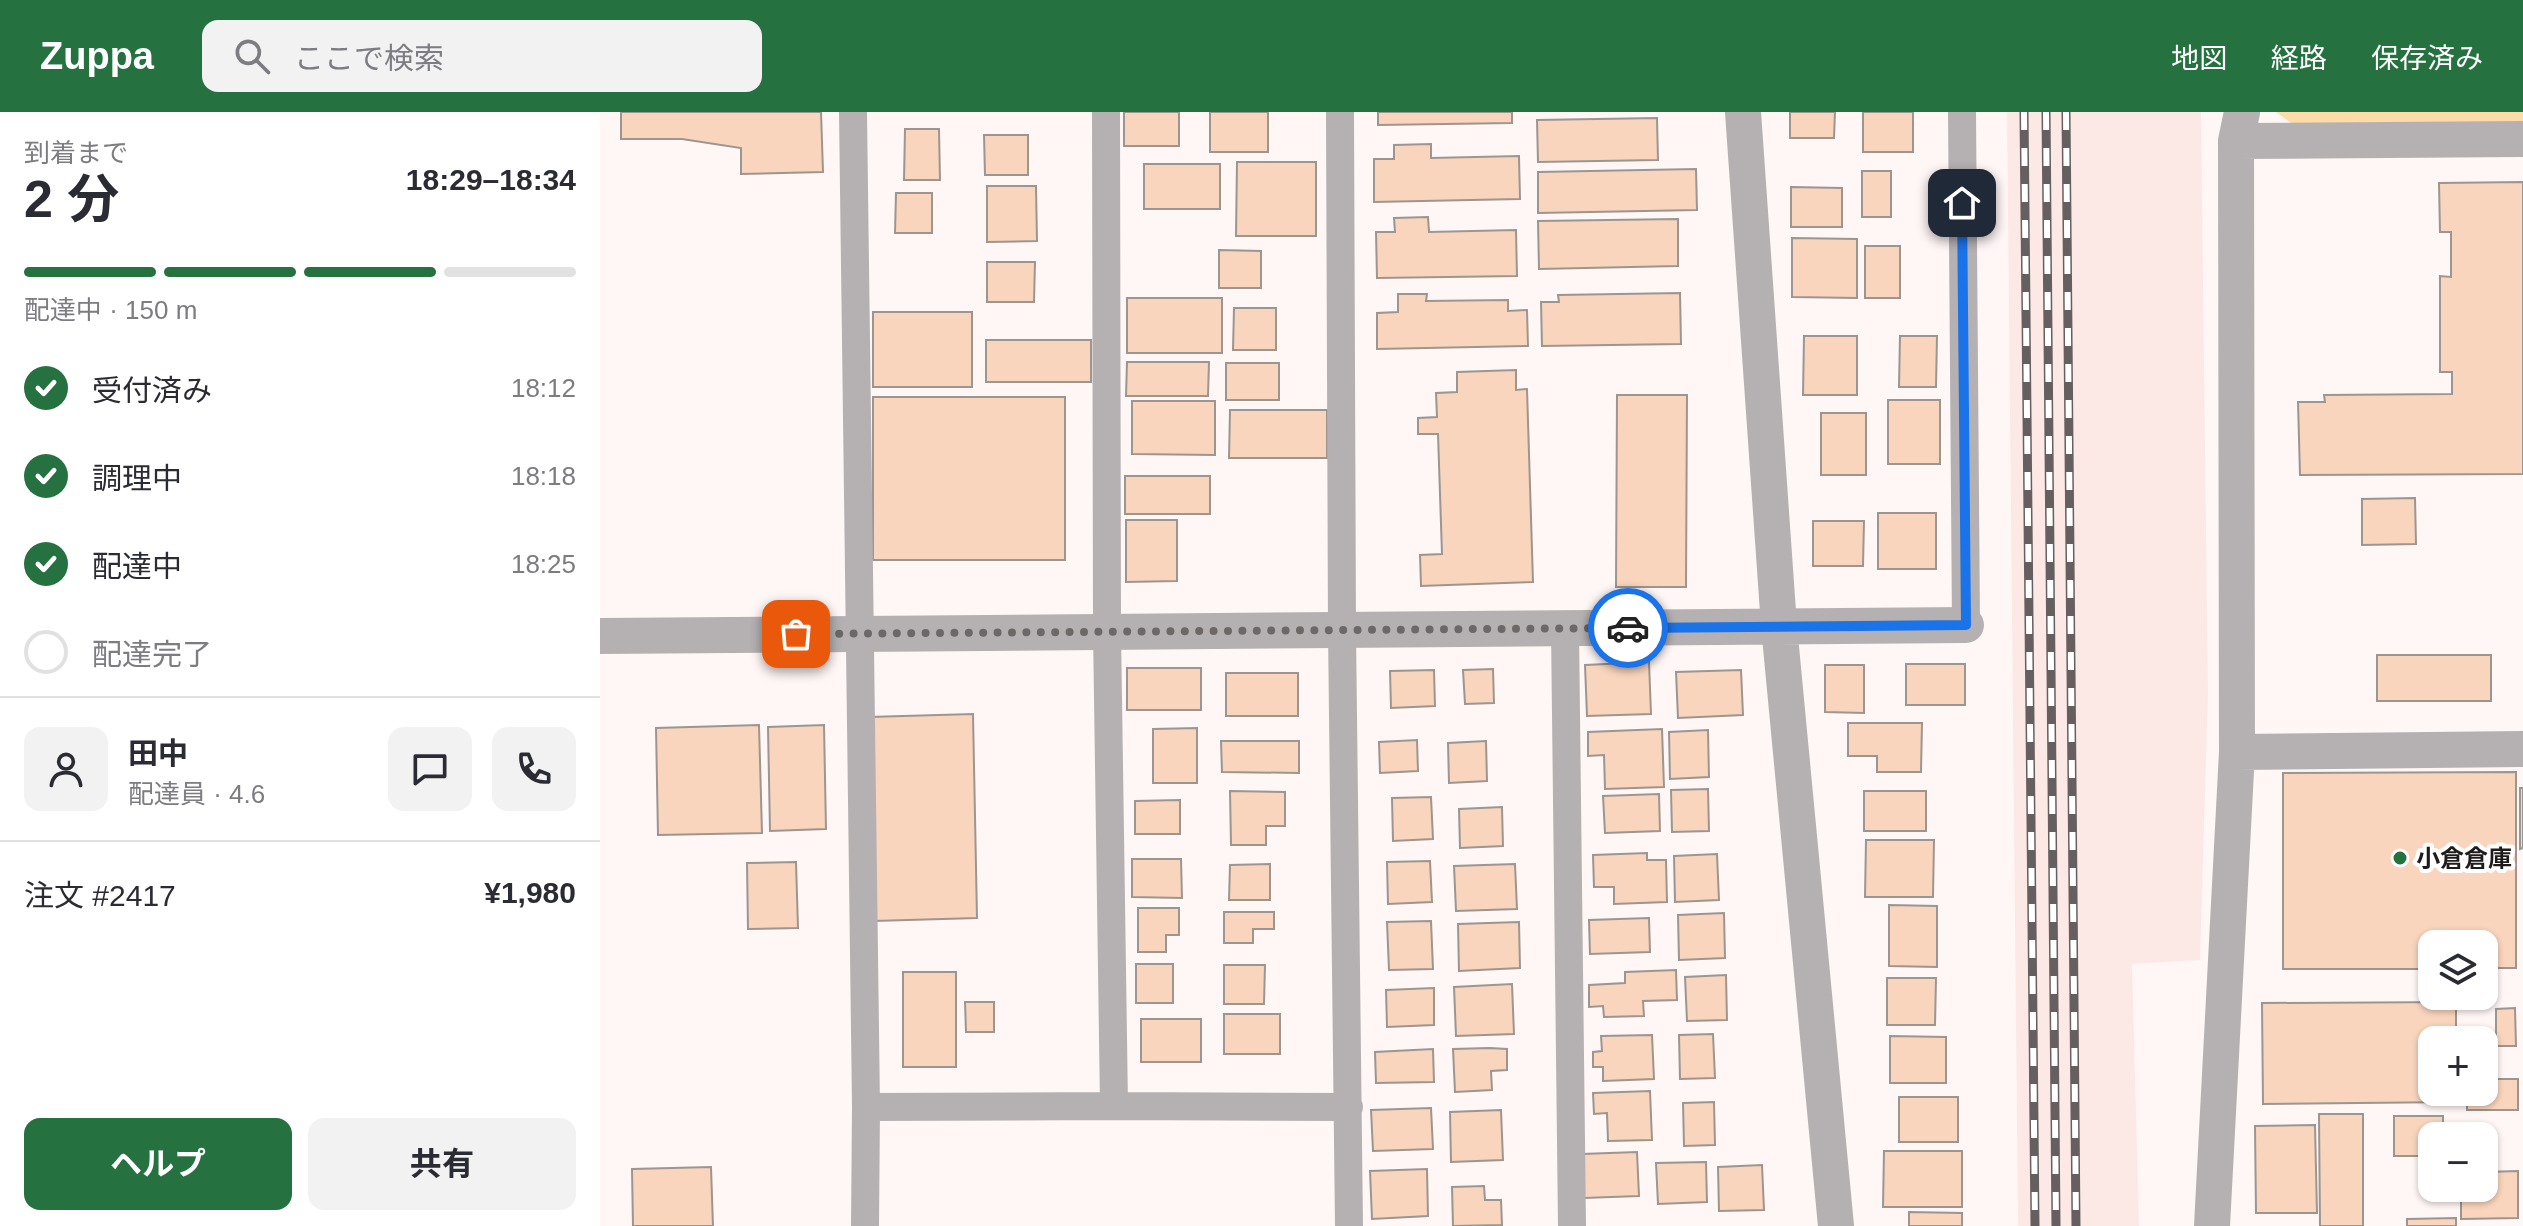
<!DOCTYPE html>
<html lang="ja">
<head>
<meta charset="utf-8">
<style>
	body { margin:0; font-family:Arial,"Noto Sans JP",sans-serif; background:#f2f2f3; color:#2b2b33; height:100vh; display:flex; flex-direction:column; font-size:30px; white-space:nowrap }
	* { box-sizing:border-box; margin:0 }
	p { font-size:26px; color:#7c7c81 }
	.icon { flex:none; width:44px; height:44px; fill:none; stroke:currentColor; stroke-width:2; stroke-linecap:round; stroke-linejoin:round }
	.map { position:relative; flex:1; overflow:hidden }
	.sheet { display:flex; flex-direction:column; background:#fff; width:600px }
	.sheet>* { flex:none }
	.buttons { position:absolute; left:1818px; top:818px; display:grid; gap:16px }
	.buttons a { display:grid; place-items:center; width:80px; height:80px; border-radius:16px; background:#fff; box-shadow:0 2px 6px #0004; font-size:40px }
	.pin { position:absolute; display:grid; place-items:center; width:68px; height:68px; color:#fff; margin:-34px; border-radius:16px; box-shadow:0 4px 12px #0006 }
	.courier { position:absolute; display:grid; place-items:center; width:80px; height:80px; margin:-40px; border:6px solid #1a73e8; border-radius:50%; background:#fff; color:#222; box-shadow:0 2px 10px #0007 }
	.headline em { font-style:normal; font-weight:700 }
	.headline div { display:flex; flex-direction:column-reverse }
	.headline { display:flex; align-items:center; justify-content:space-between; height:136px; padding:0 24px }
	h1 { font-size:52px; font-weight:700; line-height:60px }
	.bar { display:grid; grid-template-columns:repeat(4,1fr); gap:12px 8px; align-content:center; height:96px; padding:0 24px }
	.bar i { height:10px; border-radius:6px; background:#e1e1e2 }
	.bar .active { background:#267140 }
	.bar p { grid-column:span 4 }
	.line { display:flex; align-items:center; gap:20px; padding:0 24px; border-top:2px solid #e1e1e2 }
	.line div { flex:1 }
	.round { display:grid; place-items:center; flex:none; width:84px; height:84px; border-radius:16px; background:#f2f2f3 }
	ol { padding:0 24px; list-style:none }
	li { display:flex; align-items:center; gap:24px; height:88px }
	li p { margin-inline-start:auto }
	li .icon { padding:8px; border-radius:50%; background:#267140; color:#fff; stroke-width:4 }
	li:last-child { color:#7c7c81 }
	li i { width:44px; height:44px; border:4px solid #e1e1e2; border-radius:50% }
	.cta { display:flex; gap:16px; margin-top:auto; padding:16px 24px }
	.cta a { flex:1; height:92px; border-radius:16px; background:#267140; color:#fff; font-size:32px; font-weight:700; line-height:92px; text-align:center }
	.cta a+a { background:#f2f2f3; color:#2b2b33 }
	header { display:flex; align-items:center; gap:48px; box-sizing:border-box; height:112px; padding:0 40px; background:#267140; color:#fff }
	header strong { font-size:38px }
	nav { display:flex; gap:44px; margin-inline-start:auto; font-size:28px }
	.search { width:560px; height:72px; background:#f2f2f3; display:flex; align-items:center; gap:20px; box-sizing:border-box; padding:0 28px; border-radius:16px; color:#7c7c81; font-size:30px }
	main { display:flex; flex:1; min-height:0 }
	.map>svg:first-child { display:block }
	.built { fill:#fce9e6 }
	.green { fill:#fddca8 }
	.building { fill:#f9d5be; stroke:#9c9590; stroke-width:2 }
	.lines { fill:none; stroke-linecap:round; stroke-linejoin:round }
	.minor { stroke:#b5b1b2; stroke-width:28 }
	.tertiary { stroke:#b5b1b2; stroke-width:36 }
	.rail-casing { stroke:#65605f; stroke-width:9 }
	.rail { stroke:#fff; stroke-width:6; stroke-dasharray:18; stroke-linecap:butt }
	.done { stroke:#6d6867; stroke-width:8; stroke-dasharray:0 14.4 }
	.route { stroke:#1a73e8; stroke-width:10 }
	.poi-dot { fill:#267140; stroke:#fff; stroke-width:3 }
	.labels { text-anchor:middle; dominant-baseline:central; stroke-width:8; stroke-linejoin:round; paint-order:stroke }
	.poi-label { font-size:24px; font-weight:bold; fill:#1e1b1a; stroke:#fff; text-anchor:start }
</style>
</head>
<body>
<header>
<strong>Zuppa</strong>
<div class="search"><svg class="icon" aria-label="search" viewBox="0 0 24 24"><circle cx="10" cy="10" r="6"/><path d="M15 15l6 6"/></svg>ここで検索</div>
<nav><a>地図</a><a>経路</a><a>保存済み</a></nav>
</header>
<main>
<section class="sheet">
<div class="headline"><div><h1>2 分</h1><p>到着まで</p></div><em>18:29–18:34</em></div>
<div class="bar"><i class="active"></i><i class="active"></i><i class="active"></i><i></i><p>配達中 · 150 m</p></div>
<ol>
<li><svg class="icon" aria-label="check" viewBox="0 0 24 24"><path d="M5 12l5 5 9-10"/></svg>受付済み<p>18:12</p></li>
<li><svg class="icon" aria-label="check" viewBox="0 0 24 24"><path d="M5 12l5 5 9-10"/></svg>調理中<p>18:18</p></li>
<li><svg class="icon" aria-label="check" viewBox="0 0 24 24"><path d="M5 12l5 5 9-10"/></svg>配達中<p>18:25</p></li>
<li><i></i>配達完了</li>
</ol>
<div class="line" style="height:144px"><a class="round"><svg class="icon" aria-label="person" viewBox="0 0 24 24"><circle cx="12" cy="8" r="4"/><path d="M4 21q1-7 8-7t8 7"/></svg></a><div><b>田中</b><p>配達員 · 4.6</p></div><a class="round"><svg class="icon" aria-label="chat" viewBox="0 0 24 24"><path d="M4 5h16v11H9l-5 4z"/></svg></a><a class="round"><svg class="icon" aria-label="phone" viewBox="0 0 24 24"><path d="M5 4h4l2 5-3 2q2 4 5 5l2-3 5 2v4C11 20 4 13 5 4z"/></svg></a></div>
<div class="line" style="height:104px"><div>注文 #2417</div><b>¥1,980</b></div>
<div class="cta"><a>ヘルプ</a><a>共有</a></div>
</section>
<div class="map">
<svg width="1923" height="1114" viewBox="0 0 1923 1114">
	<rect width="100%" height="100%" fill="#fff7f5"/>
	<path class="built" d="M 1407,0 L 1601,0 L 1608,582 L 1600,848 L 1532,852 L 1539,1114 L 1418,1114 Z"/>
	<path class="green" d="M 1676,0 L 1923,0 L 1923,11 L 1694,13 Z"/>
	<path class="building" d="M 21,0 L 221,0 L 223,60 L 141,62 L 141,36 L 82,27 L 21,27 Z
		M 524,0 L 579,0 L 579,34 L 524,34 Z
		M 610,0 L 668,0 L 668,40 L 610,40 Z
		M 778,0 L 912,0 L 912,11 L 778,13 Z
		M 1190,0 L 1235,0 L 1234,26 L 1190,26 Z
		M 1263,0 L 1313,0 L 1313,40 L 1263,40 Z
		M 1057,6 L 1058,48 L 938,50 L 937,8 Z
		M 305,17 L 339,17 L 340,68 L 304,68 Z
		M 384,23 L 428,23 L 428,63 L 385,63 Z
		M 831,32 L 831,46 L 919,44 L 920,87 L 774,90 L 774,47 L 794,47 L 794,33 Z
		M 637,50 L 716,50 L 716,124 L 636,124 Z
		M 544,52 L 620,52 L 620,97 L 544,97 Z
		M 1096,57 L 1097,98 L 938,101 L 938,60 Z
		M 1262,59 L 1291,59 L 1291,105 L 1262,105 Z
		M 1923,70 L 1923,362 L 1700,363 L 1698,290 L 1725,290 L 1724,283 L 1852,282 L 1852,260 L 1840,260 L 1840,164 L 1851,165 L 1851,120 L 1840,120 L 1839,71 Z
		M 387,74 L 436,74 L 437,129 L 387,130 Z
		M 1191,75 L 1242,76 L 1242,115 L 1191,115 Z
		M 296,81 L 332,81 L 332,121 L 295,121 Z
		M 828,105 L 829,120 L 916,118 L 917,164 L 777,166 L 776,120 L 795,120 L 794,106 Z
		M 1078,107 L 1078,154 L 939,157 L 938,109 Z
		M 1192,126 L 1257,127 L 1257,186 L 1192,185 Z
		M 1265,134 L 1300,134 L 1300,186 L 1265,186 Z
		M 619,138 L 661,139 L 661,176 L 619,176 Z
		M 387,150 L 435,150 L 434,190 L 387,190 Z
		M 1080,181 L 1081,232 L 942,234 L 941,190 L 959,190 L 958,183 Z
		M 798,182 L 827,182 L 826,189 L 908,188 L 908,199 L 927,198 L 928,234 L 777,237 L 777,201 L 798,200 Z
		M 527,186 L 622,186 L 622,241 L 527,241 Z
		M 634,196 L 676,196 L 676,238 L 633,238 Z
		M 273,200 L 372,200 L 372,275 L 273,275 Z
		M 1204,224 L 1257,224 L 1257,283 L 1203,283 Z
		M 1300,224 L 1337,224 L 1336,275 L 1299,275 Z
		M 386,228 L 491,228 L 491,270 L 386,270 Z
		M 527,250 L 609,250 L 608,284 L 526,284 Z
		M 626,251 L 679,251 L 679,288 L 626,288 Z
		M 916,258 L 916,278 L 927,277 L 933,470 L 821,474 L 820,443 L 842,442 L 838,322 L 818,322 L 818,306 L 837,305 L 836,281 L 857,280 L 857,260 Z
		M 1017,283 L 1087,283 L 1086,475 L 1016,475 Z
		M 273,285 L 465,285 L 465,448 L 273,448 Z
		M 1288,288 L 1340,288 L 1340,352 L 1288,352 Z
		M 532,289 L 615,289 L 615,343 L 532,342 Z
		M 630,298 L 727,298 L 727,346 L 629,346 Z
		M 1221,301 L 1266,301 L 1266,363 L 1221,363 Z
		M 525,364 L 610,364 L 610,402 L 525,402 Z
		M 1815,386 L 1816,432 L 1762,433 L 1762,387 Z
		M 1278,401 L 1336,401 L 1336,457 L 1278,457 Z
		M 526,408 L 577,408 L 577,469 L 526,470 Z
		M 1213,409 L 1264,409 L 1263,454 L 1213,454 Z
		M 1777,543 L 1891,543 L 1891,589 L 1777,589 Z
		M 1049,550 L 1051,602 L 987,604 L 985,553 Z
		M 1306,552 L 1365,552 L 1365,593 L 1306,593 Z
		M 1225,553 L 1264,553 L 1264,601 L 1225,600 Z
		M 527,556 L 601,556 L 601,598 L 527,598 Z
		M 893,557 L 894,591 L 865,592 L 863,558 Z
		M 834,558 L 835,594 L 791,596 L 790,559 Z
		M 1141,558 L 1143,603 L 1078,606 L 1076,560 Z
		M 626,561 L 698,561 L 698,604 L 626,604 Z
		M 373,602 L 377,806 L 274,809 L 269,605 Z
		M 1248,611 L 1322,611 L 1321,660 L 1277,660 L 1277,644 L 1248,644 Z
		M 159,613 L 162,721 L 58,723 L 56,616 Z
		M 224,613 L 226,717 L 170,719 L 168,615 Z
		M 597,616 L 597,671 L 553,671 L 553,617 Z
		M 1062,617 L 1064,675 L 1005,677 L 1004,643 L 988,644 L 988,620 Z
		M 1108,618 L 1109,665 L 1070,667 L 1069,620 Z
		M 817,628 L 818,659 L 780,661 L 779,630 Z
		M 621,629 L 699,629 L 699,661 L 622,660 Z
		M 886,629 L 887,669 L 849,671 L 848,631 Z
		M 1916,660 L 1916,856 L 1884,856 L 1884,832 L 1832,832 L 1832,857 L 1683,857 L 1683,661 Z
		M 1920,676 L 1923,676 L 1923,736 L 1920,737 Z
		M 1108,677 L 1109,719 L 1072,720 L 1071,678 Z
		M 630,679 L 685,680 L 685,714 L 666,714 L 666,733 L 631,733 Z
		M 1264,679 L 1326,679 L 1326,719 L 1264,719 Z
		M 1059,682 L 1060,719 L 1005,721 L 1003,684 Z
		M 831,685 L 833,727 L 793,729 L 792,686 Z
		M 580,688 L 580,722 L 535,722 L 535,689 Z
		M 902,695 L 903,734 L 860,736 L 859,697 Z
		M 1266,728 L 1334,728 L 1333,785 L 1265,785 Z
		M 1047,741 L 1047,748 L 1066,748 L 1067,790 L 1014,792 L 1014,775 L 994,775 L 993,743 Z
		M 1117,742 L 1119,788 L 1075,790 L 1074,744 Z
		M 532,747 L 581,747 L 582,786 L 532,785 Z
		M 830,749 L 832,790 L 788,792 L 787,750 Z
		M 196,750 L 198,816 L 148,817 L 147,751 Z
		M 670,752 L 670,788 L 629,788 L 630,753 Z
		M 915,752 L 917,797 L 856,799 L 854,754 Z
		M 1289,793 L 1337,794 L 1337,855 L 1289,854 Z
		M 538,796 L 579,796 L 579,823 L 566,823 L 566,840 L 538,840 Z
		M 624,800 L 674,800 L 674,817 L 653,817 L 653,831 L 624,831 Z
		M 1124,801 L 1125,846 L 1079,848 L 1078,803 Z
		M 1049,806 L 1050,840 L 990,842 L 989,808 Z
		M 831,809 L 833,857 L 789,858 L 787,810 Z
		M 919,810 L 920,856 L 859,859 L 858,812 Z
		M 536,852 L 573,852 L 573,891 L 536,891 Z
		M 624,853 L 665,853 L 664,892 L 624,892 Z
		M 1076,858 L 1077,888 L 1043,889 L 1044,904 L 1004,905 L 1003,894 L 989,895 L 989,873 L 1025,871 L 1025,860 Z
		M 303,860 L 356,860 L 356,955 L 303,955 Z
		M 1126,863 L 1127,908 L 1087,909 L 1085,865 Z
		M 1287,866 L 1336,866 L 1335,913 L 1287,913 Z
		M 912,872 L 914,922 L 856,924 L 854,875 Z
		M 834,876 L 834,913 L 787,915 L 786,878 Z
		M 365,890 L 394,890 L 394,920 L 366,920 Z
		M 1856,890 L 1856,928 L 1832,928 L 1832,980 L 1856,980 L 1856,990 L 1663,992 L 1662,891 Z
		M 1915,896 L 1916,934 L 1896,934 L 1896,897 Z
		M 624,902 L 680,902 L 680,942 L 624,942 Z
		M 541,907 L 601,907 L 601,950 L 541,950 Z
		M 1113,922 L 1115,966 L 1080,967 L 1079,923 Z
		M 1052,923 L 1054,967 L 1003,969 L 1003,955 L 993,955 L 993,940 L 1002,939 L 1001,924 Z
		M 1290,924 L 1346,925 L 1346,971 L 1290,971 Z
		M 890,936 L 907,937 L 907,958 L 891,959 L 892,978 L 855,980 L 853,937 Z
		M 833,937 L 834,970 L 776,971 L 775,940 Z
		M 1884,967 L 1918,967 L 1918,998 L 1867,998 L 1867,980 L 1884,980 Z
		M 1050,979 L 1052,1028 L 1008,1029 L 1007,1001 L 994,1002 L 993,981 Z
		M 1299,985 L 1358,985 L 1358,1030 L 1299,1030 Z
		M 1114,990 L 1115,1033 L 1084,1034 L 1083,991 Z
		M 831,996 L 833,1037 L 773,1039 L 771,998 Z
		M 901,998 L 903,1048 L 851,1050 L 850,1000 Z
		M 1719,1002 L 1763,1002 L 1763,1114 L 1720,1114 Z
		M 1794,1004 L 1843,1004 L 1843,1024 L 1832,1024 L 1832,1044 L 1794,1044 Z
		M 1715,1013 L 1717,1101 L 1656,1101 L 1655,1014 Z
		M 1284,1039 L 1362,1039 L 1362,1095 L 1283,1095 Z
		M 1037,1040 L 1039,1084 L 984,1086 L 982,1042 Z
		M 1106,1050 L 1107,1090 L 1058,1092 L 1056,1051 Z
		M 1162,1053 L 1164,1098 L 1119,1099 L 1118,1055 Z
		M 111,1055 L 113,1114 L 33,1114 L 32,1057 Z
		M 827,1057 L 828,1104 L 772,1107 L 770,1059 Z
		M 1918,1059 L 1918,1106 L 1861,1107 L 1861,1076 L 1884,1076 L 1884,1060 Z
		M 884,1074 L 885,1088 L 901,1088 L 902,1113 L 853,1114 L 852,1075 Z
		M 1309,1100 L 1362,1101 L 1362,1114 L 1309,1114 Z
		M 1856,1106 L 1856,1114 L 1807,1114 L 1807,1107 Z"/>
	<g class="lines">
		<path class="minor" d="M 253,0 L 266,995 L 265,1114
			M 506,0 L 507,518 L 514,994 L 749,995
			M 740,0 L 742,518 L 749,1114
			M 1362,0 L 1366,513
			M 965,517 L 972,1114
			M 266,995 L 514,994"/>
		<path class="tertiary" d="M 1143,0 L 1179,514 L 1236,1114
			M 1636,29 L 1923,27
			M 0,524 L 1366,513
			M 1637,640 L 1923,637
			M 1612,1114 L 1637,640 L 1636,29 L 1642,0"/>
		<defs>
			<path id="rail" d="M 1424,0 L 1435,1114
				M 1446,0 L 1456,1114
				M 1466,0 L 1476,1114"/>
		</defs>
		<use href="#rail" class="rail-casing"/>
		<use href="#rail" class="rail"/>
	</g>
	<g class="lines">
		<path class="done" d="M 196,522 L 1028,516"/>
		<path class="route" d="M 1028,516 L 1366,513 L 1362,91"/>
	</g>
	<circle class="poi-dot" cx="1800" cy="746" r="8"/>
	<g class="labels">
		<g class="poi-label">
			<text x="1816" y="746">小倉倉庫</text>
		</g>
	</g>
</svg>
<div class="buttons">
<a><svg class="icon" aria-label="layers" viewBox="0 0 24 24"><path d="M12 4l9 5-9 5-9-5zM3 14l9 5 9-5"/></svg></a>
<a>+</a>
<a>−</a>
</div>
<div class="pin" style="left:196px;top:522px;background:#ea580c"><svg class="icon" aria-label="bag" viewBox="0 0 24 24"><path d="M5 8h14l-1 12H6zM9 8a3 3 0 0 1 6 0"/></svg></div>
<div class="pin" style="left:1362px;top:91px;background:#1f2937"><svg class="icon" aria-label="home" viewBox="0 0 24 24"><path d="M3 11l9-7 9 7M6 9v11h12V9"/></svg></div>
<div class="courier" style="left:1028px;top:516px"><svg class="icon" aria-label="car" viewBox="0 0 24 24"><path d="M5 17H2v-5l4-1 3-4h7l3 4 3 1v5h-3M9 17h6M6 11h13"/><circle cx="7" cy="17" r="2"/><circle cx="17" cy="17" r="2"/></svg></div>
</div>
</main>
</body>
</html>
